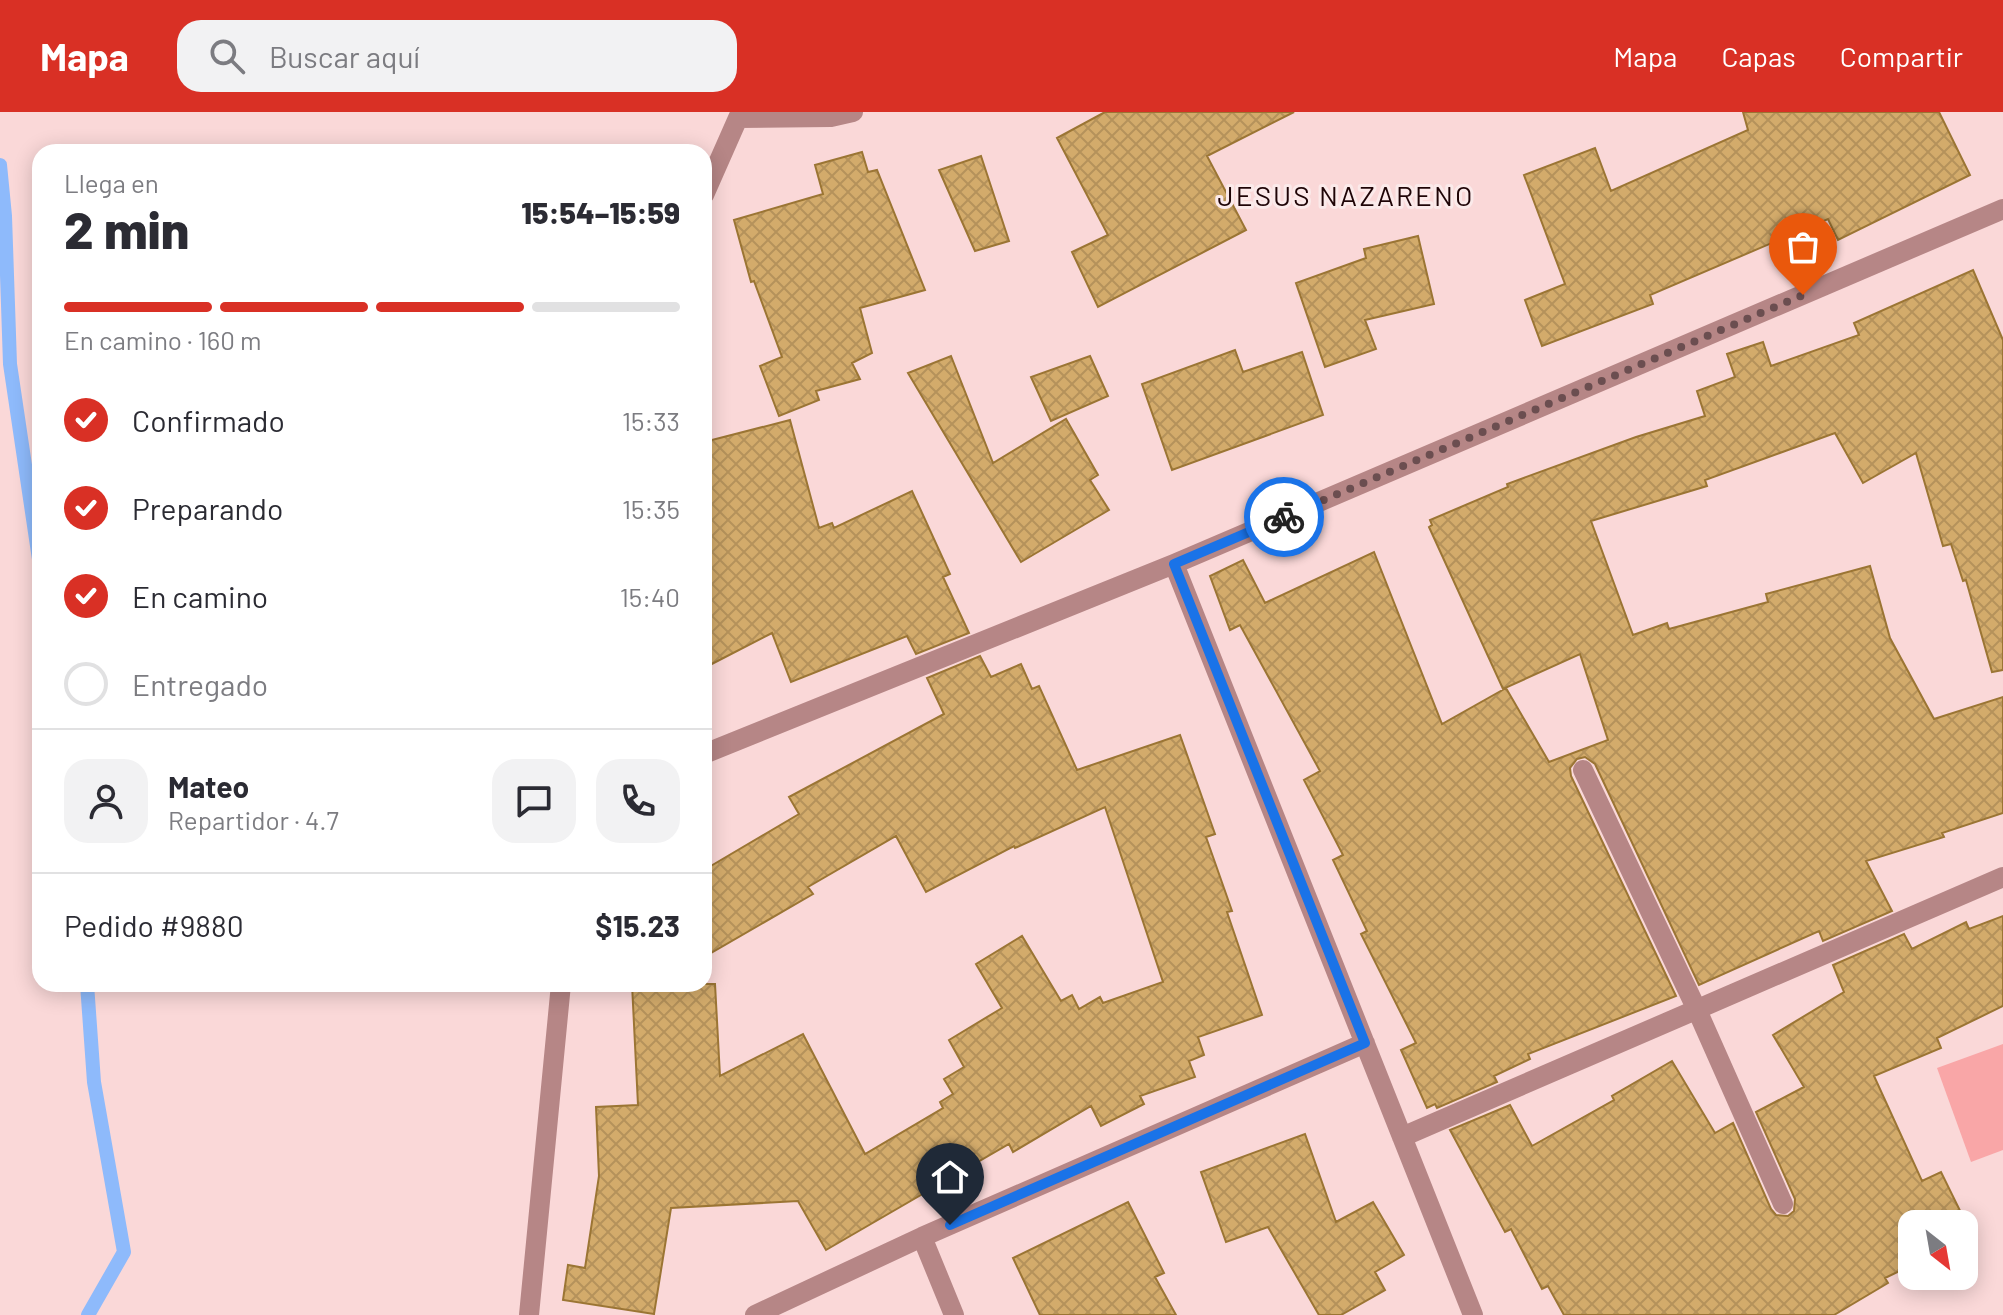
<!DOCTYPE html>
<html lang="es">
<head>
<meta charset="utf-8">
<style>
	body { margin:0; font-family:Barlow,sans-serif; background:#f2f2f3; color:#2b2b33; height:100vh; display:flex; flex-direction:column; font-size:30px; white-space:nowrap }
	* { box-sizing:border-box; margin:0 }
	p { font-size:26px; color:#7c7c81 }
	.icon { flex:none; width:44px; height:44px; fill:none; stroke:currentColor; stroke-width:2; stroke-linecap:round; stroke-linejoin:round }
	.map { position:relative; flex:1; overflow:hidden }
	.details { position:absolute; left:32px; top:32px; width:680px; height:848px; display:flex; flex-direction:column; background:#fff; border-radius:24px; box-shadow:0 4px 20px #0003 }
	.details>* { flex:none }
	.needle { width:52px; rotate:149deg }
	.tools { position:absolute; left:1898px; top:1098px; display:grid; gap:16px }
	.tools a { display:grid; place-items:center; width:80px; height:80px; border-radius:16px; background:#fff; box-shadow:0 4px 20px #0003; font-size:40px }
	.pin { position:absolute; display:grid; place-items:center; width:68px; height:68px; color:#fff; margin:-82px -34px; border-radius:50% 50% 50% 0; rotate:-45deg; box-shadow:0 0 8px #0007 }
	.pin .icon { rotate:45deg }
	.courier { position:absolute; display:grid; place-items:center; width:80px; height:80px; margin:-40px; border:6px solid #1a73e8; border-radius:50%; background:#fff; color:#222; box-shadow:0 2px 10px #0007 }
	.overview em { font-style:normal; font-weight:800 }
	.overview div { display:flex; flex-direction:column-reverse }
	.overview { display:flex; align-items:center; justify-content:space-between; height:136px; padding:0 32px }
	h1 { font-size:52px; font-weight:800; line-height:60px }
	.bar { display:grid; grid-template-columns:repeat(4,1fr); gap:12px 8px; align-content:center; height:96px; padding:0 32px }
	.bar i { height:10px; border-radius:6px; background:#e1e1e2 }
	.bar .current { background:#d93025 }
	.bar p { grid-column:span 4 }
	.line { display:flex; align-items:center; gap:20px; padding:0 32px; border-top:2px solid #e1e1e2 }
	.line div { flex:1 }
	.round { display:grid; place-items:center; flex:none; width:84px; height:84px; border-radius:24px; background:#f2f2f3 }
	ol { padding:0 32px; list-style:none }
	li { display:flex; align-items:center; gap:24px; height:88px }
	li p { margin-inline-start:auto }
	li .icon { padding:8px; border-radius:50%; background:#d93025; color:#fff; stroke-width:4 }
	li:last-child { color:#7c7c81 }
	li i { width:44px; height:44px; border:4px solid #e1e1e2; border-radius:50% }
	header { display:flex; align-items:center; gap:48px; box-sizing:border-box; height:112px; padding:0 40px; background:#d93025; color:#fff }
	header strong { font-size:38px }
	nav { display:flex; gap:44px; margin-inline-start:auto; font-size:28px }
	.search { width:560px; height:72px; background:#f2f2f3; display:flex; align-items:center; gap:20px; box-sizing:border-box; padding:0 28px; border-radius:24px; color:#7c7c81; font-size:30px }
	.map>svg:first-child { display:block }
	.green { fill:#f9a6a7 }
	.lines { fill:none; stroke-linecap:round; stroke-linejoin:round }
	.stream { stroke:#8ebafb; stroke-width:14 }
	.building { fill:url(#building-cross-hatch); stroke:#9b7534; stroke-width:2 }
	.minor { stroke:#b68686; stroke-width:20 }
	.done { stroke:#6b4e50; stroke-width:8; stroke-dasharray:0 14.4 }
	.route { stroke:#1a73e8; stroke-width:10 }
	.labels { text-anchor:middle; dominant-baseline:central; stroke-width:6; stroke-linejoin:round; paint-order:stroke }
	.neighbourhood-label { font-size:28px; letter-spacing:2px; fill:#1e0406; stroke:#fbeaea }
</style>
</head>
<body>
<header>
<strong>Mapa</strong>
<div class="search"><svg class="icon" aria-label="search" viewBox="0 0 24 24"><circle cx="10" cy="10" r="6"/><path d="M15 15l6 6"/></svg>Buscar aquí</div>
<nav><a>Mapa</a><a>Capas</a><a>Compartir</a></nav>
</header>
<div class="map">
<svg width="2003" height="1203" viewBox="0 0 2003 1203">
	<defs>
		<pattern id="building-cross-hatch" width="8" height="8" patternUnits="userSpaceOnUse" patternTransform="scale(2)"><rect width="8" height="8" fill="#d3ab6b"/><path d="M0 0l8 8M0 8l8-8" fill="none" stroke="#b5925b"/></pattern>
	</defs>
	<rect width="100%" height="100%" fill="#fad8d8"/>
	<path class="green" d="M 2003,932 L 2003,1038 L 1971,1050 L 1937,956 Z"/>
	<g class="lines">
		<path class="stream" d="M 0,53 L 5,104 L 10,252 L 40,454
			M 87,872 L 94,970 L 124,1140 L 88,1203"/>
	</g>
	<path class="building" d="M 1105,0 L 1294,0 L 1207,44 L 1246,118 L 1098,195 L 1072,140 L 1108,123 L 1057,26 Z
		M 1743,0 L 1939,0 L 1970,63 L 1838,128 L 1828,107 L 1650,183 L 1653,192 L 1542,234 L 1525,188 L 1565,172 L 1524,63 L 1595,36 L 1611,79 L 1748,18 Z
		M 862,40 L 868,60 L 877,58 L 925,178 L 860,196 L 872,241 L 852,251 L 860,267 L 816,279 L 819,288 L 779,304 L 760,254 L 782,245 L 754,169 L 751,170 L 734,108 L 823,82 L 815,53 Z
		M 981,44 L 1009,129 L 975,139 L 939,58 Z
		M 1418,124 L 1434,192 L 1365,208 L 1376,237 L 1325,255 L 1296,171 L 1366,146 L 1364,137 Z
		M 1973,158 L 2003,228 L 2003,558 L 1992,560 L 1966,468 L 1963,469 L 1951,432 L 1943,434 L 1916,341 L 1863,371 L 1835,321 L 1705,368 L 1707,374 L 1591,409 L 1633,523 L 1667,511 L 1669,517 L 1768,490 L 1766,482 L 1870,454 L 1890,526 L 1934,607 L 2003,585 L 2003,701 L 1942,721 L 1944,725 L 1866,749 L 1892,799 L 1823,829 L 1819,819 L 1699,873 L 1595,652 L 1585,645 L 1577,647 L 1570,656 L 1571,664 L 1676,884 L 1528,942 L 1530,947 L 1494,964 L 1497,970 L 1437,996 L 1435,992 L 1427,996 L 1401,938 L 1416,931 L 1361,822 L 1367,819 L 1333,748 L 1343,743 L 1304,668 L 1320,659 L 1240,513 L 1230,518 L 1210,464 L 1243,448 L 1265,491 L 1374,440 L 1442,612 L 1506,576 L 1549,650 L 1608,628 L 1580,542 L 1503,577 L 1429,415 L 1432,413 L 1430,408 L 1508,375 L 1507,372 L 1636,325 L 1705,304 L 1697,279 L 1735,265 L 1727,242 L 1763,230 L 1771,254 L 1859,223 L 1854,211 Z
		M 1235,238 L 1243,260 L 1302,240 L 1323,303 L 1172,358 L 1142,272 Z
		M 951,244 L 993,351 L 1066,307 L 1098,363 L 1090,368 L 1109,398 L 1021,450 L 908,261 Z
		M 1090,244 L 1108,284 L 1051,309 L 1031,265 Z
		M 790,308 L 819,416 L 832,411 L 834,416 L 912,379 L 950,462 L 943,465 L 969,521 L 916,542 L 907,524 L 791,570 L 772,521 L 704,556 L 704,330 Z
		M 980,544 L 991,565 L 1021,552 L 1032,577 L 1039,574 L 1077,658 L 1180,623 L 1215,722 L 1206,725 L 1232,799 L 1227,800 L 1262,903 L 1198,925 L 1204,943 L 1189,949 L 1195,965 L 1140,984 L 1144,992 L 1101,1014 L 1091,994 L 1013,1040 L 1009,1032 L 826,1138 L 798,1089 L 671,1096 L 654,1202 L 563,1188 L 568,1153 L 585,1156 L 599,1064 L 596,995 L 638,993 L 632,872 L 715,872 L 720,964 L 803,922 L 865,1042 L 943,996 L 940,990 L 953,982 L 944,967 L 964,955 L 949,928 L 1002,896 L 976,852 L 1022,824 L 1061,889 L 1072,883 L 1079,897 L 1100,885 L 1103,891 L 1163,870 L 1105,695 L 1015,736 L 1014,734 L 926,780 L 896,724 L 808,775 L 813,782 L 704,845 L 704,758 L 799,702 L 789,685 L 944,602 L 927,566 Z
		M 2003,804 L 2003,894 L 1937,926 L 1941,936 L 1874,964 L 1922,1069 L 1941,1060 L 1972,1123 L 1964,1127 L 1964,1112 L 1912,1112 L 1912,1153 L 1885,1166 L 1888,1171 L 1834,1203 L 1564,1203 L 1548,1174 L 1542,1177 L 1511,1117 L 1505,1120 L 1450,1018 L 1510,993 L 1532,1034 L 1614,988 L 1612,984 L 1672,949 L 1715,1021 L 1733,1011 L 1771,1097 L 1776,1103 L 1788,1104 L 1794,1099 L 1795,1087 L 1756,1000 L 1804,975 L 1773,923 L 1844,880 L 1833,853 L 1904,822 L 1912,837 L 1966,810 L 1969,817 Z
		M 1305,1022 L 1336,1110 L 1373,1090 L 1404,1143 L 1375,1160 L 1385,1178 L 1341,1203 L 1319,1203 L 1268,1115 L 1226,1130 L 1201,1060 Z
		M 1128,1090 L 1164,1161 L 1155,1165 L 1176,1203 L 1040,1203 L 1013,1146 Z"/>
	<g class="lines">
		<path class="minor" d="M 741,0 L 738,6 L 831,5 L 853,0
			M 704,83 L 738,6
			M 1174,452 L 1473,1203
			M 704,642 L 1174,452 L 2003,97
			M 1583,658 L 1697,898 L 1783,1092
			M 1402,1025 L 2003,765
			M 922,1125 L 954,1203
			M 529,1203 L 561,872
			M 755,1203 L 922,1125 L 1365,931"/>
	</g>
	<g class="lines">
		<path class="done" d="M 1284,405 L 1803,183"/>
		<path class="route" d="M 950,1113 L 1365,931 L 1174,452 L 1284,405"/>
	</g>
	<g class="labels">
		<g class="neighbourhood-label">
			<text x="1346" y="83">JESUS NAZARENO</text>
		</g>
	</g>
</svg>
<div class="tools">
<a><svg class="needle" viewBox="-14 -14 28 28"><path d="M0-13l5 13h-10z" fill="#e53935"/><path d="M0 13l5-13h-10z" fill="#7c7c81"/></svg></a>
</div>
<div class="pin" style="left:1803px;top:183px;background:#ea580c"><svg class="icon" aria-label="bag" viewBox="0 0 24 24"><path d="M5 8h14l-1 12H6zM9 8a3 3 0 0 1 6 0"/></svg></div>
<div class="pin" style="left:950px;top:1113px;background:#1f2937"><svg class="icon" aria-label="home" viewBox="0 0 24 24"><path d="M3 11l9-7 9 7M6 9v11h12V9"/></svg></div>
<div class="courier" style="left:1284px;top:405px"><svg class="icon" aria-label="bike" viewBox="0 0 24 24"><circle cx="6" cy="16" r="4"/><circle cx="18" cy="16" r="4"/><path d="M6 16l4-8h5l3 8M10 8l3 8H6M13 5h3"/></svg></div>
<section class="details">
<div class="overview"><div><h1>2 min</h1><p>Llega en</p></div><em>15:54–15:59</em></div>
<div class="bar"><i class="current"></i><i class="current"></i><i class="current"></i><i></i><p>En camino · 160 m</p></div>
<ol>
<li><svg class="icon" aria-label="check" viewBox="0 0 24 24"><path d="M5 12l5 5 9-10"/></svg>Confirmado<p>15:33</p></li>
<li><svg class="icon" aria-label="check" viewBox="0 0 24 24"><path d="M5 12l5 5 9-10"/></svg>Preparando<p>15:35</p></li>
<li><svg class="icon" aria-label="check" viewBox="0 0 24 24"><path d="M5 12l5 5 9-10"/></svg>En camino<p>15:40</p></li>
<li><i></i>Entregado</li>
</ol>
<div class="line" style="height:144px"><a class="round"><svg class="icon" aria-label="person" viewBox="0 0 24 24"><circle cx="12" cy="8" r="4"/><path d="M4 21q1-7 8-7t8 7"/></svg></a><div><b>Mateo</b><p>Repartidor · 4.7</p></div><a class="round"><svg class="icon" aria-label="chat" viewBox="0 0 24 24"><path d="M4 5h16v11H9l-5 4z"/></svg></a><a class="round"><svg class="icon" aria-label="phone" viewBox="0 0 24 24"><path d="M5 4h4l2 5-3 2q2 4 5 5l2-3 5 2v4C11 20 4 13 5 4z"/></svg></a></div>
<div class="line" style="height:104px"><div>Pedido #9880</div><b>$15.23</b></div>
</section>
</div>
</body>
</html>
